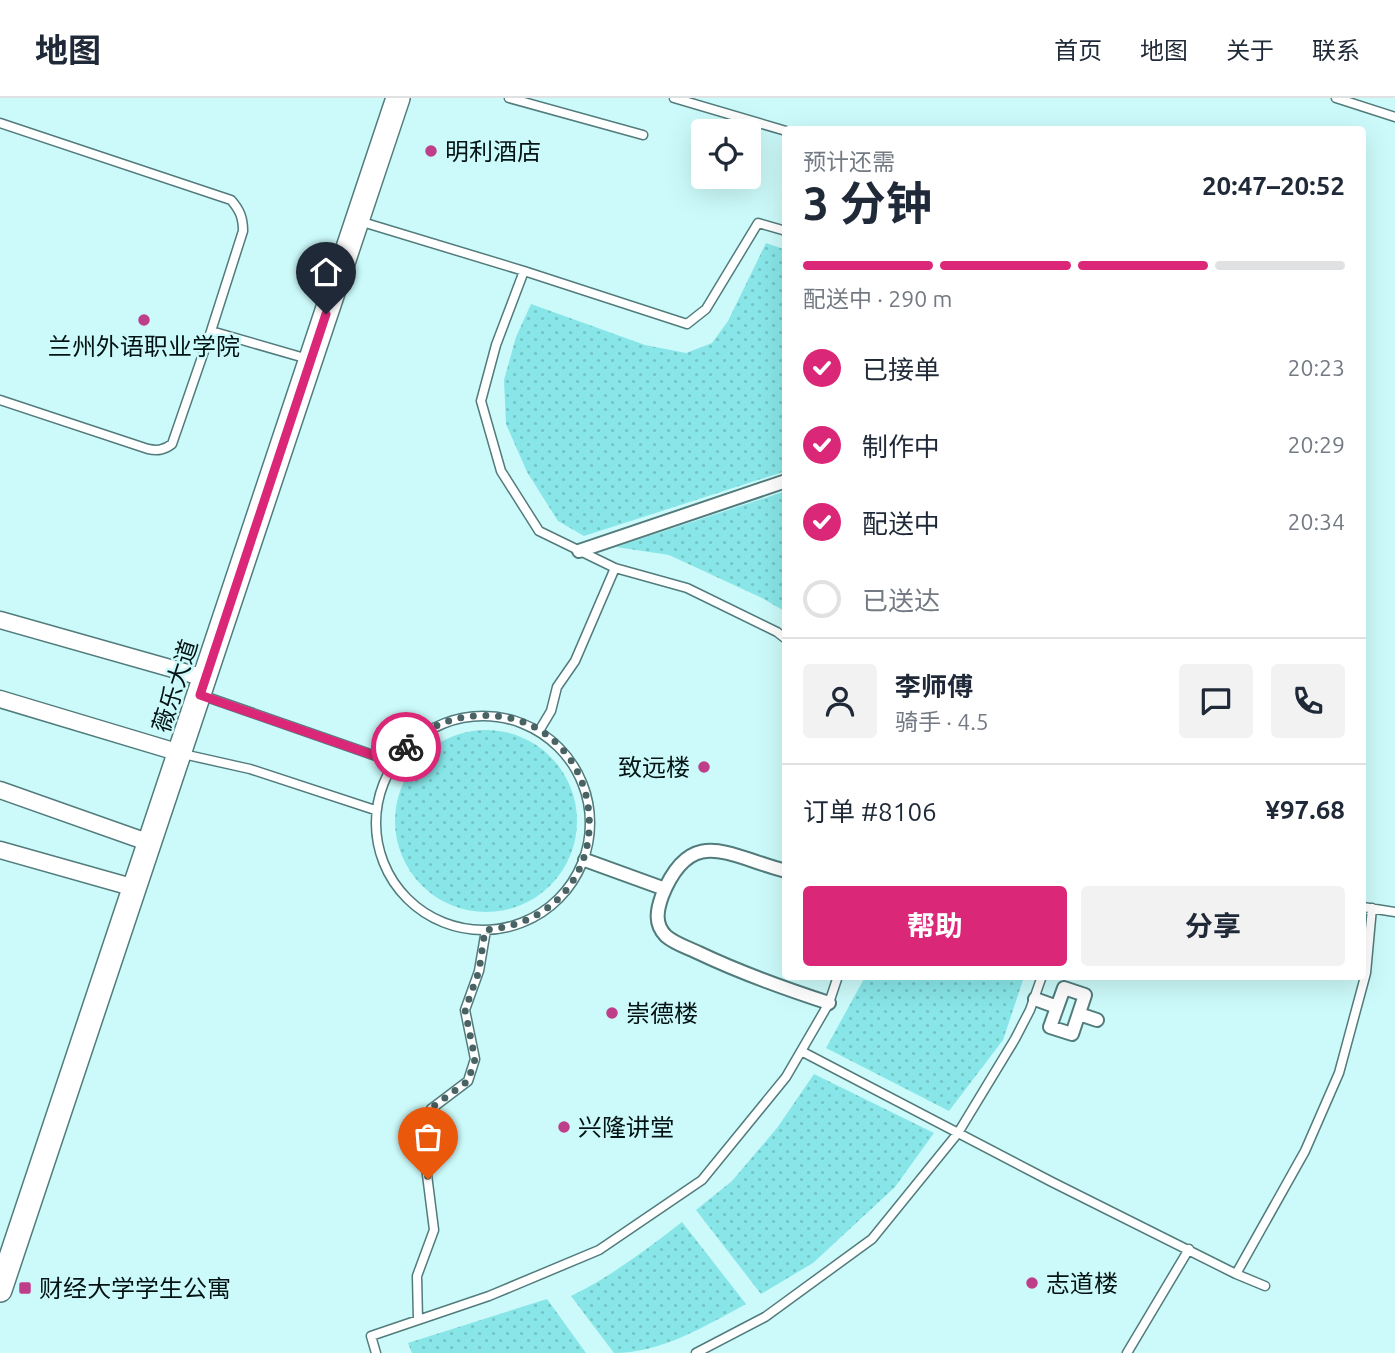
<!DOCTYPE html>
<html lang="zh">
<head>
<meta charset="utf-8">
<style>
	body { margin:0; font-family:Ubuntu,"Noto Sans SC",sans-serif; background:#f2f2f3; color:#1f2937; height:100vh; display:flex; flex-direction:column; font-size:26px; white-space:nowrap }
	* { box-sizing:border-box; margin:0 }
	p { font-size:23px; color:#747a83 }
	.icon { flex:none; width:38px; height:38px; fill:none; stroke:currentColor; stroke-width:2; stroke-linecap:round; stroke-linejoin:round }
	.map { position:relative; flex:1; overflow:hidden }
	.details { position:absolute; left:782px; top:28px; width:584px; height:854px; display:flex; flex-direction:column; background:#fff; border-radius:7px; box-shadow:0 7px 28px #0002 }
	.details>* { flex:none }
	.buttons { position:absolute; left:691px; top:21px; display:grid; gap:14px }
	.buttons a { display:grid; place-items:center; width:70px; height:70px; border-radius:7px; background:#fff; box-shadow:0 7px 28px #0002; font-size:35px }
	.pin { position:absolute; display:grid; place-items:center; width:60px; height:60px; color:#fff; margin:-72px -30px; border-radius:50% 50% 50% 0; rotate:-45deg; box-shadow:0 0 7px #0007 }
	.pin .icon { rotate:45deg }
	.courier { position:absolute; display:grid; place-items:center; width:70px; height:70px; margin:-35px; border:5px solid #db2777; border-radius:50%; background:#fff; color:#222; box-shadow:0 2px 9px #0007 }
	.headline em { font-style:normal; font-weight:700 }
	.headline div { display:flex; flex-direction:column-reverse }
	.headline { display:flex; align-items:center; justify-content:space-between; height:119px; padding:0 21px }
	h1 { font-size:46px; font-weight:700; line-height:52px }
	.bar { display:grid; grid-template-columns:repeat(4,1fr); gap:10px 7px; align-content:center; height:84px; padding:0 21px }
	.bar i { height:9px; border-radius:5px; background:#e0e1e3 }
	.bar .on { background:#db2777 }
	.bar p { grid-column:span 4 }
	.line { display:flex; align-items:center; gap:18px; padding:0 21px; border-top:2px solid #e0e1e3 }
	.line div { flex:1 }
	.round { display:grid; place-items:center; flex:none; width:74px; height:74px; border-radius:7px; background:#f2f2f3 }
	ol { padding:0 21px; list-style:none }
	li { display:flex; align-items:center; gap:21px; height:77px }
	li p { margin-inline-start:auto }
	li .icon { padding:7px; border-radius:50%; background:#db2777; color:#fff; stroke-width:4 }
	li:last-child { color:#747a83 }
	li i { width:38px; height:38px; border:4px solid #e0e1e3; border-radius:50% }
	.button { display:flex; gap:14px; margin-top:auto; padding:14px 21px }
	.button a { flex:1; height:80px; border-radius:7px; background:#db2777; color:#fff; font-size:28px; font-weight:700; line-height:80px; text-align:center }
	.button a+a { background:#f2f2f3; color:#1f2937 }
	header { display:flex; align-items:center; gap:42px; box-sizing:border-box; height:98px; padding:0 35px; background:#fff; border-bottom:2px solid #e0e1e3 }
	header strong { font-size:33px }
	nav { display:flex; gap:38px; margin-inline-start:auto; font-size:24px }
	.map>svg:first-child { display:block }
	.grass { fill:url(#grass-dots) }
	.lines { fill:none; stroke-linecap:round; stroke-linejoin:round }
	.service-casing { stroke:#527b7c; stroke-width:11 }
	.pedestrian-casing { stroke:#527b7c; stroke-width:16 }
	.minor-casing { stroke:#527b7c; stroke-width:19 }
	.secondary-casing { stroke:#527b7c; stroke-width:26 }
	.service { stroke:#fff; stroke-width:8 }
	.pedestrian { stroke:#fff; stroke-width:12 }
	.minor { stroke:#fff; stroke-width:16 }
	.secondary { stroke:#fff; stroke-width:23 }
	.done { stroke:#496364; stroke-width:7; stroke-dasharray:0 12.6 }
	.route { stroke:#db2777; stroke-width:9 }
	.poi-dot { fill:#be3e89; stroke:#ccfafa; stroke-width:2.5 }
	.labels { text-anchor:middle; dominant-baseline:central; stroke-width:5; stroke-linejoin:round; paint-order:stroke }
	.poi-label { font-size:24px; fill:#031213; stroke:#ccfafa; text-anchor:start }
	.street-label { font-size:24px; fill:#031213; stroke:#ccfafa }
</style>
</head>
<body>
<header>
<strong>地图</strong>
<nav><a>首页</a><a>地图</a><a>关于</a><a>联系</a></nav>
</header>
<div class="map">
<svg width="1395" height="1255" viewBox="0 0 1395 1255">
	<defs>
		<pattern id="grass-dots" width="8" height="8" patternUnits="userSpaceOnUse" patternTransform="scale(1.75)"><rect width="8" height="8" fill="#88e6e8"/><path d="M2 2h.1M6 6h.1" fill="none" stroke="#74c4c6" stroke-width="1.8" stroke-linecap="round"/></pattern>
	</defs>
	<rect width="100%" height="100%" fill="#ccfafa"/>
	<path class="grass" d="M 766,145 L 786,152 L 786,373 L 584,438 L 558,423 L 527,374 L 506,326 L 504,282 L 516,239 L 531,206 L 645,247 L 686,255 L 712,245 L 728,223 Z
		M 786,393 L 786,514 L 762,500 L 669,457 L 616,449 Z
		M395 723a91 91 0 1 1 182 0a91 91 0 1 1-182 0Z
		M 865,879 L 865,878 L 1024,879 L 1003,942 L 949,1013 L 826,950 Z
		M 814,976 L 934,1035 L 895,1089 L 813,1165 L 761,1196 L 696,1112 L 732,1083 L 777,1030 Z
		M 682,1124 L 746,1206 C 705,1228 662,1255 614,1255 L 571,1198 C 612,1178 647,1151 682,1124 Z
		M 547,1201 L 586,1255 L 412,1255 L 408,1245 Z"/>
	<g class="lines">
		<defs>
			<path id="service" d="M 509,0 L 643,37
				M 674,0 L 786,33
				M 1336,0 L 1395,19
				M 0,25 L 231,102 C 240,112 243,120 243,133 L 211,233 L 172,346 C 164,352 158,353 148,351 L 0,302
				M 359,123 L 524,173
				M 786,133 L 758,125 L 706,211 L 687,226 L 524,173 L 496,247 L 481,303 L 501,373 L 539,433 L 615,470 L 687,490 L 777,534 L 786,541
				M 211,233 L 308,261
				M 201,597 L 393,664
				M376 725a107 107 0 1 1 214 0a107 107 0 1 1-214 0Z
				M 539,633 L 551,613 L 557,589 L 575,563 L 615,470
				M 183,656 L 250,671 L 375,712
				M 1363,809 L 1395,814
				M 801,953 L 1052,1084 L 1236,1176 L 1265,1188
				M 1236,1176 L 1305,1053 L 1339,975 L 1366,875 L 1372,810
				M 418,1222 L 417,1178 L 434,1132 L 421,1029 L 431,1011 L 468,983 L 475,961 L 465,912 L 479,873 L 486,832
				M 376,1255 L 371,1238 L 489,1198 L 599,1152 L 702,1082 L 786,979 L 829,905 L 838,878
				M 696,1255 L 765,1219 L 872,1141 L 958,1035 L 1015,941 L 1030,912 L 1042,878
				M 1127,1255 L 1189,1151"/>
			<path id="pedestrian" d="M 579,453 L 786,383
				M 585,762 L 665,791
				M 786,773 C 728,758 691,726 662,798 C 657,812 654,826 666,838 C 675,846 689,850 699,855 C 743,876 783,890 829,905
				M 1064,890 L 1085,897 L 1072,936 L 1050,929 Z
				M 1035,901 L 1057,909
				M 1079,916 L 1097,922"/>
			<path id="minor" d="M 0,522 L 205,580
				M 0,601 L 180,655
				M 0,692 L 150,745
				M 0,752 L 135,790"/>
			<path id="secondary" d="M 0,1192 L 398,0"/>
		</defs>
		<use href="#service" class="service-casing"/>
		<use href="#pedestrian" class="pedestrian-casing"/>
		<use href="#minor" class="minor-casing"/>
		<use href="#secondary" class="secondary-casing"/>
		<use href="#service" class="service"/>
		<use href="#pedestrian" class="pedestrian"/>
		<use href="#minor" class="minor"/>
		<use href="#secondary" class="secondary"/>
	</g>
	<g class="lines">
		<path class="done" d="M 406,649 C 424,631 448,620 473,618 C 613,605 638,818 485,832 L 479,873 L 465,912 L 475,961 L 468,983 L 430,1011 L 421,1029 L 428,1081"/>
		<path class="route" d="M 326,216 L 200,597 L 393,664 L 406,649"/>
	</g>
	<g class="poi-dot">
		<circle cx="431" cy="53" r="7"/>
		<circle cx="144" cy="222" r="7"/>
		<circle cx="704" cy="669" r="7"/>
		<circle cx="612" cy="915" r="7"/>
		<circle cx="564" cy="1029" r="7"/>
		<circle cx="1032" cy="1185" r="7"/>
		<rect x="18" y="1183" width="14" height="14" rx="3.5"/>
	</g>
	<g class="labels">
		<g class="poi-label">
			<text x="445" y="53">明利酒店</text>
			<text x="144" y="248" text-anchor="middle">兰州外语职业学院</text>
			<text x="690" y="669" text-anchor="end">致远楼</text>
			<text x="626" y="915">崇德楼</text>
			<text x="578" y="1029">兴隆讲堂</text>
			<text x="1046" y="1185">志道楼</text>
			<text x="39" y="1190">财经大学学生公寓</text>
		</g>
		<g class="street-label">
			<text transform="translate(175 588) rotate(-72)">薇乐大道</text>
		</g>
	</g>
</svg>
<div class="buttons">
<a><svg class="icon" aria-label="locate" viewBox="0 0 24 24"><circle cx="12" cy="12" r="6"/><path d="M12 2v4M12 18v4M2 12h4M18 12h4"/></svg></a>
</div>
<div class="pin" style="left:428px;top:1081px;background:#ea580c"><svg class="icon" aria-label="bag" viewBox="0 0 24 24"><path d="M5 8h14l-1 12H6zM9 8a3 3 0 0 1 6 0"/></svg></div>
<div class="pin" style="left:326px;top:216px;background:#1f2937"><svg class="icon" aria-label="home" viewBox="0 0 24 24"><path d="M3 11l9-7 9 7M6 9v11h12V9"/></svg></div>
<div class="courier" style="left:406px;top:649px"><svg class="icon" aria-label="bike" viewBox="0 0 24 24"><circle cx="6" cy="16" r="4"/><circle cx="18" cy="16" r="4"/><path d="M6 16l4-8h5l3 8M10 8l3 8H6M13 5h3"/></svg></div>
<section class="details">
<div class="headline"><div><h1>3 分钟</h1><p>预计还需</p></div><em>20:47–20:52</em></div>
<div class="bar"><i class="on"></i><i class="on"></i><i class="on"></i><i></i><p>配送中 · 290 m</p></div>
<ol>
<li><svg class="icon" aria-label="check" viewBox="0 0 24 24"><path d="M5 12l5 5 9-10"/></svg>已接单<p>20:23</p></li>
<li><svg class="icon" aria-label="check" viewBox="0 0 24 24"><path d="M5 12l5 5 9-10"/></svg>制作中<p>20:29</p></li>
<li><svg class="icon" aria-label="check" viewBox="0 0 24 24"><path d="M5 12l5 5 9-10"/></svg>配送中<p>20:34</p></li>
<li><i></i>已送达</li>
</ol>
<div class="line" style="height:126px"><a class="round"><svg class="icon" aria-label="person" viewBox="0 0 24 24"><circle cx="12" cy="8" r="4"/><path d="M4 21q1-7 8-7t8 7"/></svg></a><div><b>李师傅</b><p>骑手 · 4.5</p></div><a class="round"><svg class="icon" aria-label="chat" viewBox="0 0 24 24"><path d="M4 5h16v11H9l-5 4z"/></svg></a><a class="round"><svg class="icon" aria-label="phone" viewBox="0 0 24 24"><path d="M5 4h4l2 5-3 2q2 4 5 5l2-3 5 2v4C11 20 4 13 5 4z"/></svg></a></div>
<div class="line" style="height:91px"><div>订单 #8106</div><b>¥97.68</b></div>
<div class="button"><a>帮助</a><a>分享</a></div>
</section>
</div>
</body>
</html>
